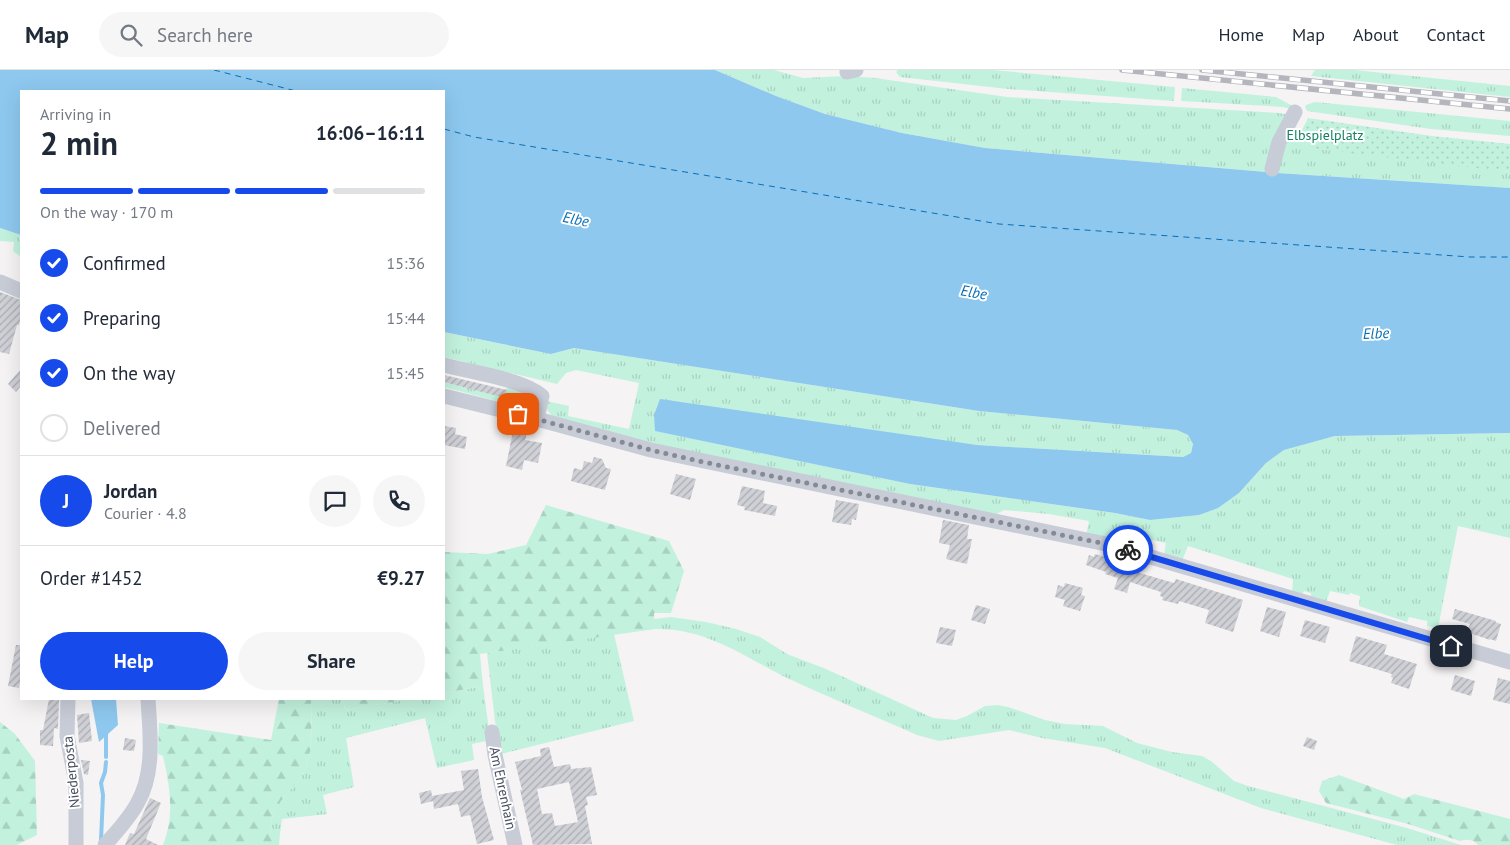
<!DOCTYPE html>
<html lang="en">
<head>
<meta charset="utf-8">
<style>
	body { margin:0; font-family:"PT Sans",sans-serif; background:#f6f6f7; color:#1f2937; height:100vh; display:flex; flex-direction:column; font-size:19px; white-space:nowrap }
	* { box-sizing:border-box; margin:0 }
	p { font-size:16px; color:#747a83 }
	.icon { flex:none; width:28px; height:28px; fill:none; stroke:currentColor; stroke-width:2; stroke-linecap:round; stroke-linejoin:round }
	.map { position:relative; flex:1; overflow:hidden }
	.panel { position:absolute; left:20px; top:20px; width:425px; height:610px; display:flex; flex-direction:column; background:#fff; border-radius:0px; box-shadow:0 5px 20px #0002 }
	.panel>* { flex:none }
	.pin { position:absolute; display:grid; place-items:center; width:42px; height:42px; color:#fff; margin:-21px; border-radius:10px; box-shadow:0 2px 8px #0006 }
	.courier { position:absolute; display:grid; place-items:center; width:50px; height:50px; margin:-25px; border:4px solid #174aeb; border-radius:50%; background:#fff; color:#222; box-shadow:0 1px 6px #0007 }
	.headline em { font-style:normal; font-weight:800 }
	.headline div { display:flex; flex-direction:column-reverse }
	.headline { display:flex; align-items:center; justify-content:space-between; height:85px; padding:0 20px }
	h1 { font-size:32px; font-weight:800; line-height:38px }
	.bar { display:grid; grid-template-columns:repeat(4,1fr); gap:8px 5px; align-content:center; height:60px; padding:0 20px }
	.bar i { height:6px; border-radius:4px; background:#e0e1e3 }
	.bar .on { background:#174aeb }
	.bar p { grid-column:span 4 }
	.line { display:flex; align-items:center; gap:12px; padding:0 20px; border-top:1px solid #e0e1e3 }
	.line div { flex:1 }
	.round { display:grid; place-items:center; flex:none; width:52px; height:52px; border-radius:26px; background:#f6f6f7 }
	ol { padding:0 20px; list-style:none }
	li { display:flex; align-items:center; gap:15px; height:55px }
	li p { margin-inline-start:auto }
	li .icon { padding:5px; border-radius:50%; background:#174aeb; color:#fff; stroke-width:4 }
	li:last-child { color:#747a83 }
	li i { width:28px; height:28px; border:2px solid #e0e1e3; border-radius:50% }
	.action { display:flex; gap:10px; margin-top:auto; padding:10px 20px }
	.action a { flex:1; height:58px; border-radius:30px; background:#174aeb; color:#fff; font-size:20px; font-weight:800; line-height:58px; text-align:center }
	.action a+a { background:#f6f6f7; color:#1f2937 }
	header { display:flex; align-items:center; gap:30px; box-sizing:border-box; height:70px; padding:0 25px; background:#fff; border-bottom:1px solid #e0e1e3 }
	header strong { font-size:24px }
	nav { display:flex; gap:28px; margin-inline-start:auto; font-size:18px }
	.search { width:350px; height:45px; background:#f6f6f7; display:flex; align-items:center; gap:12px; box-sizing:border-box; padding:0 18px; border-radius:28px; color:#747a83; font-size:19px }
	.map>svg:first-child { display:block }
	.grass { fill:url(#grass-tufts) }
	.forest { fill:url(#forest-firs) }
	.park { fill:url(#park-dots) }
	.water { fill:#8ec8ef }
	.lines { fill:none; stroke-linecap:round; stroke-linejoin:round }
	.stream { stroke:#8ec8ef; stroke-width:4 }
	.ferry { stroke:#096fb5; stroke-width:1; stroke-dasharray:6 5; stroke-linecap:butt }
	.building { fill:url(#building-hatch); fill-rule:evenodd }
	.minor { stroke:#c7ccd7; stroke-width:15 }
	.rail-casing { stroke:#b5b6bd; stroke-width:5.5 }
	.rail { stroke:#fff; stroke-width:4; stroke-dasharray:11; stroke-linecap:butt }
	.done { stroke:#868a94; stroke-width:5; stroke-dasharray:0 9 }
	.route { stroke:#174aeb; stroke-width:6 }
	.labels { text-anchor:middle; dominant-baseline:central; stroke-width:4; stroke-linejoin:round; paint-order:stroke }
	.park-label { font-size:14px; fill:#158161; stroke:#fff }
	.street-label { font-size:14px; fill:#4a5161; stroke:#fff }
	.water-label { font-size:15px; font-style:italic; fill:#096fb5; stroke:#fff }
</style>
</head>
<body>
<header>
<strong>Map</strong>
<div class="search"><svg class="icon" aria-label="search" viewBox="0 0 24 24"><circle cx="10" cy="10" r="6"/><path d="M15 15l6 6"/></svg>Search here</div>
<nav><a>Home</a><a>Map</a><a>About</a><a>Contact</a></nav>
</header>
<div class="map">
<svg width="1510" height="775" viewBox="0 0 1510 775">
	<defs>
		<pattern id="grass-tufts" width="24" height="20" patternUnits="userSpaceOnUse" patternTransform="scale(1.25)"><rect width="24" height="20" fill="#c2f2de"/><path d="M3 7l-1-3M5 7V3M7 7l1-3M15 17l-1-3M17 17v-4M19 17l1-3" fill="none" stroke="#a8d1c1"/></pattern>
		<pattern id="forest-firs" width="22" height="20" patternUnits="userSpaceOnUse" patternTransform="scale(1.25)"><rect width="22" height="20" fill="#c2f2de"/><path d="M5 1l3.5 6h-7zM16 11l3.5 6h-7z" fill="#a8d1c1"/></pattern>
		<pattern id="park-dots" width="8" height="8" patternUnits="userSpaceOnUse" patternTransform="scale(1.25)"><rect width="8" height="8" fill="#c2f2de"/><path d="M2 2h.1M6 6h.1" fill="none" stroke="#a8d1c1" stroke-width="1.8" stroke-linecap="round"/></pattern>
		<pattern id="building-hatch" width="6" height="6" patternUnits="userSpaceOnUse" patternTransform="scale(1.25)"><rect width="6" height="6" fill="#cfd1d7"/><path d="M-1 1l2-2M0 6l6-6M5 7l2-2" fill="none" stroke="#aaacb2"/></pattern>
	</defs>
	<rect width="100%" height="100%" fill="#f5f3f3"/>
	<path class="grass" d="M 715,0 L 774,0 L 803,8 L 848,6 L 875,8 L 1007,27 L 1279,43 L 1290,45 L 1267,102 L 985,78 L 902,63 L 825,44 L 776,26 Z
		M 898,0 L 993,0 L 1175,17 L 1174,31 L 1008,19 L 900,7 L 896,2 Z
		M 1315,0 L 1354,0 L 1510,16 L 1510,27 L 1311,6 Z
		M 1182,18 L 1276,27 L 1293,36 L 1292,39 L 1283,37 L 1181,31 Z
		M 1315,32 L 1510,51 L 1510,66 L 1431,59 L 1307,41 L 1305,37 L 1306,35 Z
		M 1291,59 L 1302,60 L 1306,71 L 1510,102 L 1510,118 L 1277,103 L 1284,73 Z
		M 0,158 L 21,165 L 21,187 L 13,181 L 14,172 L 0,171 Z
		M 444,262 L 551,284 L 574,278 L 979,341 L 1177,360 L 1188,365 L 1193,374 L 1191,383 L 1183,387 L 977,375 L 654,345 L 656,361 L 910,414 L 1115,443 L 1150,450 L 1199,445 L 1239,423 L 1266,393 L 1284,380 L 1335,366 L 1510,363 L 1510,468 L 1458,456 L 1438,558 L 1427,556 L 1427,551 L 1409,547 L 1407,552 L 1359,536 L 1360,526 L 1350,523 L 1349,525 L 1330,521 L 1326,532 L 1311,528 L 1311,523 L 1304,521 L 1302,525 L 1292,522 L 1293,509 L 1188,476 L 1182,491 L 1164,485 L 1166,473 L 1121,463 L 1114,463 L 1107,470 L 1086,466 L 1089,451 L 1049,444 L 1004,440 L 995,445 L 691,383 L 552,346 L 546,338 L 546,331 L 569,336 L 568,346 L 629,359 L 639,313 L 576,300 L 566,303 L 557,314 L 444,287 Z
		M 444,312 L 504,327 L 507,317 L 531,326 L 531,331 L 528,335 L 519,337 L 444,317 Z
		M 671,547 L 706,552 L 736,559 L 760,567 L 787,584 L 826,599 L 933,648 L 956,650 L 967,646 L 985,636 L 998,635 L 1008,637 L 1045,650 L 1065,654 L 1103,656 L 1137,673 L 1172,682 L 1202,686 L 1211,691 L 1234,711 L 1248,716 L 1407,758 L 1461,775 L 1397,775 L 1261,738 L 1105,678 L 1042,668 L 1009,660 L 939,671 L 917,665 C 872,645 827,627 783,606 C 740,584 705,558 655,559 L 654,549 Z
		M 614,564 L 634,651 L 501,684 L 496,660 L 487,583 Z
		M 483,616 L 489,660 L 486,671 L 472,674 L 474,690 L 437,698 L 425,648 L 346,668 L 354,717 L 323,725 L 327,744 L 282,749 L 280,764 L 271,764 C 268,732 292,725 304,701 C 314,683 311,649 311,629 L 343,629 L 345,640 L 410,629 L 444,629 L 444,623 Z"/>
	<path class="forest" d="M 546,435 L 669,471 L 684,501 L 671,543 L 654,543 L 655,559 L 480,584 L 483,616 L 444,623 L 444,482 L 488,484 L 526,475 Z
		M 279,629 L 311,629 C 311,649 314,683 304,701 C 292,725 268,733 271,764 L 280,764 L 279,775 L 163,775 C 175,745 170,717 163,686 L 158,684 L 159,653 L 271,670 Z
		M 343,629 L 410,629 L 345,640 Z
		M 0,652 L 15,664 L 35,691 L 37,765 L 17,775 L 0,775 Z
		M 1339,705 L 1404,729 L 1414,724 L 1510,749 L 1510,775 L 1478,775 C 1473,769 1467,769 1460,771 L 1408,754 L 1326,733 L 1319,721 L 1322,711 Z"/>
	<path class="park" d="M 1308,48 L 1432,66 L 1510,74 L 1510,102 L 1317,79 L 1306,71 L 1302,60 Z"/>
	<path class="water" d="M 0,0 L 715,0 L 776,26 L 825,44 L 902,63 L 985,78 L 1277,103 L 1510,118 L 1510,363 L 1335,366 L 1284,380 L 1266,393 L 1239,423 L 1218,438 L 1199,445 L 1150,450 L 1115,443 L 910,414 L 655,361 L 654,345 L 660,329 L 977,375 L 1183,387 L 1191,383 L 1193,374 L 1188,365 L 1177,360 L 979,341 L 574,278 L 551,284 L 444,262 L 444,21 L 21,21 L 21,165 L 0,158 Z
		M 91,629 L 116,629 L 118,655 L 99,672 Z"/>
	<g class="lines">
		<path class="stream" d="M 106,662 L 106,687
			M 101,770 L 103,725 L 101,713 L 105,702 L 106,692"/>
		<path class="ferry" d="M 214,0 L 296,21
			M 444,59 L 474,67 L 999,154 L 1470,187 L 1510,187"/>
	</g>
	<path class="building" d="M 0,222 L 21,230 L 21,246 L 19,255 L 17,255 L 9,284 L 0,282 Z
		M 21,299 L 21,316 L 16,322 L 8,314 Z
		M 444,305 L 507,320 L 505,328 L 444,312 Z
		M 444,356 L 456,358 L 455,364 L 467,367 L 465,379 L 444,375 Z
		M 514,356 L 528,359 L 525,370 L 542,373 L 538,393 L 524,390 L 522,400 L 506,396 Z
		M 594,387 L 602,389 L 606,398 L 611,399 L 605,420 L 571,411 L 574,398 L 582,400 L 584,391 L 592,393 Z
		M 676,404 L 696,409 L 690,430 L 670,424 Z
		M 742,416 L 765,421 L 763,433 L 777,436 L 775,446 L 744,440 L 745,437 L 737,435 Z
		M 836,430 L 859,434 L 856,450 L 852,449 L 851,455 L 832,452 Z
		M 943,450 L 969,455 L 967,469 L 972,469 L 967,494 L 946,489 L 950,475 L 939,473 Z
		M 1095,484 L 1135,496 L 1133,501 L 1174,513 L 1176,509 L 1243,530 L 1233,562 L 1205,553 L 1209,540 L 1179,531 L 1178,534 L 1162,530 L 1163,527 L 1160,526 L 1161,522 L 1130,512 L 1127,523 L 1114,519 L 1118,508 L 1105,504 L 1106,502 L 1086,495 L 1089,485 L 1094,487 Z
		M 1065,513 L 1083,518 L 1081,525 L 1085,526 L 1080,541 L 1063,536 L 1065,530 L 1055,527 L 1058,515 L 1064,517 Z
		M 976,535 L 990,539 L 985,554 L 971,550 Z
		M 1267,537 L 1286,542 L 1279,567 L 1260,561 Z
		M 1455,539 L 1496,551 L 1495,552 L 1501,554 L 1496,571 L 1490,569 L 1490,570 L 1467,562 L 1470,554 L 1452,549 Z
		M 1305,550 L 1330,557 L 1325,573 L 1300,566 Z
		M 940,557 L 956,560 L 952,576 L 936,573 Z
		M 1356,566 L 1387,575 L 1384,584 L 1417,594 L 1409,619 L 1391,613 L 1393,608 L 1391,607 L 1392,604 L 1349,591 Z
		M 16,575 L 21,575 L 21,606 L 19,618 L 8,616 Z
		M 1455,605 L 1475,611 L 1471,626 L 1451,620 Z
		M 1498,608 L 1510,611 L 1510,634 L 1493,630 Z
		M 49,629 L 59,629 L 58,659 L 54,658 L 53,676 L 40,675 L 40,660 L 43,660 Z
		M 89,643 L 92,671 L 79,673 L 77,645 Z
		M 1307,667 L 1317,671 L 1314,680 L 1303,676 Z
		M 125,668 L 136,670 L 134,681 L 123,680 Z
		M 549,677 L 554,697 L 570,694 L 571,699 L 591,697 L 597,725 L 586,727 L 588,735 L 585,736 L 592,774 L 533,775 L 520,720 L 522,720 L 515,692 L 541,686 L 540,679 ZM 569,712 L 578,752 L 555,756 L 552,743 L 542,744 L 537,719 Z
		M 81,690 L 90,691 L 88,705 L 84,704 Z
		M 478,699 L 482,727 L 494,770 L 477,774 L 470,745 L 461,747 L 458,734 L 434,739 L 433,731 L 421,734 L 419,723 L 431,720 L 432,726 L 464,720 L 461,701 Z
		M 150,728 L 161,733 L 146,769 L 158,775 L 125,775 L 130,763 L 134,764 Z"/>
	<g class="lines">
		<path class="minor" d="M 847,2 L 856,0
			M 1272,99 L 1279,72 L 1295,42
			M 0,212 L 21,221
			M 444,295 C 470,302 523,309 542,326 L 537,349
			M 444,326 L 537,349 L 651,380 L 1106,474 L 1510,592
			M 68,629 L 67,666 L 76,713 L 76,775
			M 492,662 L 495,685 L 515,775
			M 105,775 C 117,761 130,748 138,732 C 155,702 150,662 148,629"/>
		<defs>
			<path id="rail" d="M 1122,0 L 1510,39
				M 1202,0 L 1510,31"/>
		</defs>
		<use href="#rail" class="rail-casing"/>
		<use href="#rail" class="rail"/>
	</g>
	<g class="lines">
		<path class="done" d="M 518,344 L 651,380 L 703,392 L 1106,474 L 1128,480"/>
		<path class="route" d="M 1128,480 L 1451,576"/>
	</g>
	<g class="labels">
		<g class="park-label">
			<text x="1325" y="65">Elbspielplatz</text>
		</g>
		<g class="street-label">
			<text transform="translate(71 702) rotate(-96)">Niederposta</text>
			<text transform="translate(503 718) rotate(78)">Am Ehrenhain</text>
		</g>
		<g class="water-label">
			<text transform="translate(576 149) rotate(11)">Elbe</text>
			<text transform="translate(974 222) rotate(9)">Elbe</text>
			<text transform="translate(1376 263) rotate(-2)">Elbe</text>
		</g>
	</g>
</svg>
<div class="pin" style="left:518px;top:344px;background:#ea580c"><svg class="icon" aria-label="bag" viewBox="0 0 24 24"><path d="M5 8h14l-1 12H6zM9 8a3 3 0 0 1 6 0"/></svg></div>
<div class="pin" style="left:1451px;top:576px;background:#1f2937"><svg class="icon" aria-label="home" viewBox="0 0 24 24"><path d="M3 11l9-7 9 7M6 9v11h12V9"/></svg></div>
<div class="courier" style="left:1128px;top:480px"><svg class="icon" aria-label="bike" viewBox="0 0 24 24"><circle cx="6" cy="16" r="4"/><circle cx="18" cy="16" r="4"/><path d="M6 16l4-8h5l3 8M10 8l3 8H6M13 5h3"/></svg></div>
<section class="panel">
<div class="headline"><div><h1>2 min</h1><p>Arriving in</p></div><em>16:06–16:11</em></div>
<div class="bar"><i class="on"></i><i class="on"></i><i class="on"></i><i></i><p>On the way · 170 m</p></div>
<ol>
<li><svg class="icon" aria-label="check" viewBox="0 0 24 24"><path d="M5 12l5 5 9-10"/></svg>Confirmed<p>15:36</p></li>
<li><svg class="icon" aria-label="check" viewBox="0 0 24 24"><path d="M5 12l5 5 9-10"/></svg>Preparing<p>15:44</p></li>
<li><svg class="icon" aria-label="check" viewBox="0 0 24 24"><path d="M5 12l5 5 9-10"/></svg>On the way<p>15:45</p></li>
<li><i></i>Delivered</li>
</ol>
<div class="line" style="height:90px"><b class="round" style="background:#174aeb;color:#fff">J</b><div><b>Jordan</b><p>Courier · 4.8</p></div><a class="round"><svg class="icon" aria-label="chat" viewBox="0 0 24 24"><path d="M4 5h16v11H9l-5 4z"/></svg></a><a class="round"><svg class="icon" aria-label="phone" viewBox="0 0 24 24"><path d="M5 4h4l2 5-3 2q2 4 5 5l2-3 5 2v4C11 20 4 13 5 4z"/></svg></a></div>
<div class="line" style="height:65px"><div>Order #1452</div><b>€9.27</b></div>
<div class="action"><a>Help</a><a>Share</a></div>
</section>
</div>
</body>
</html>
